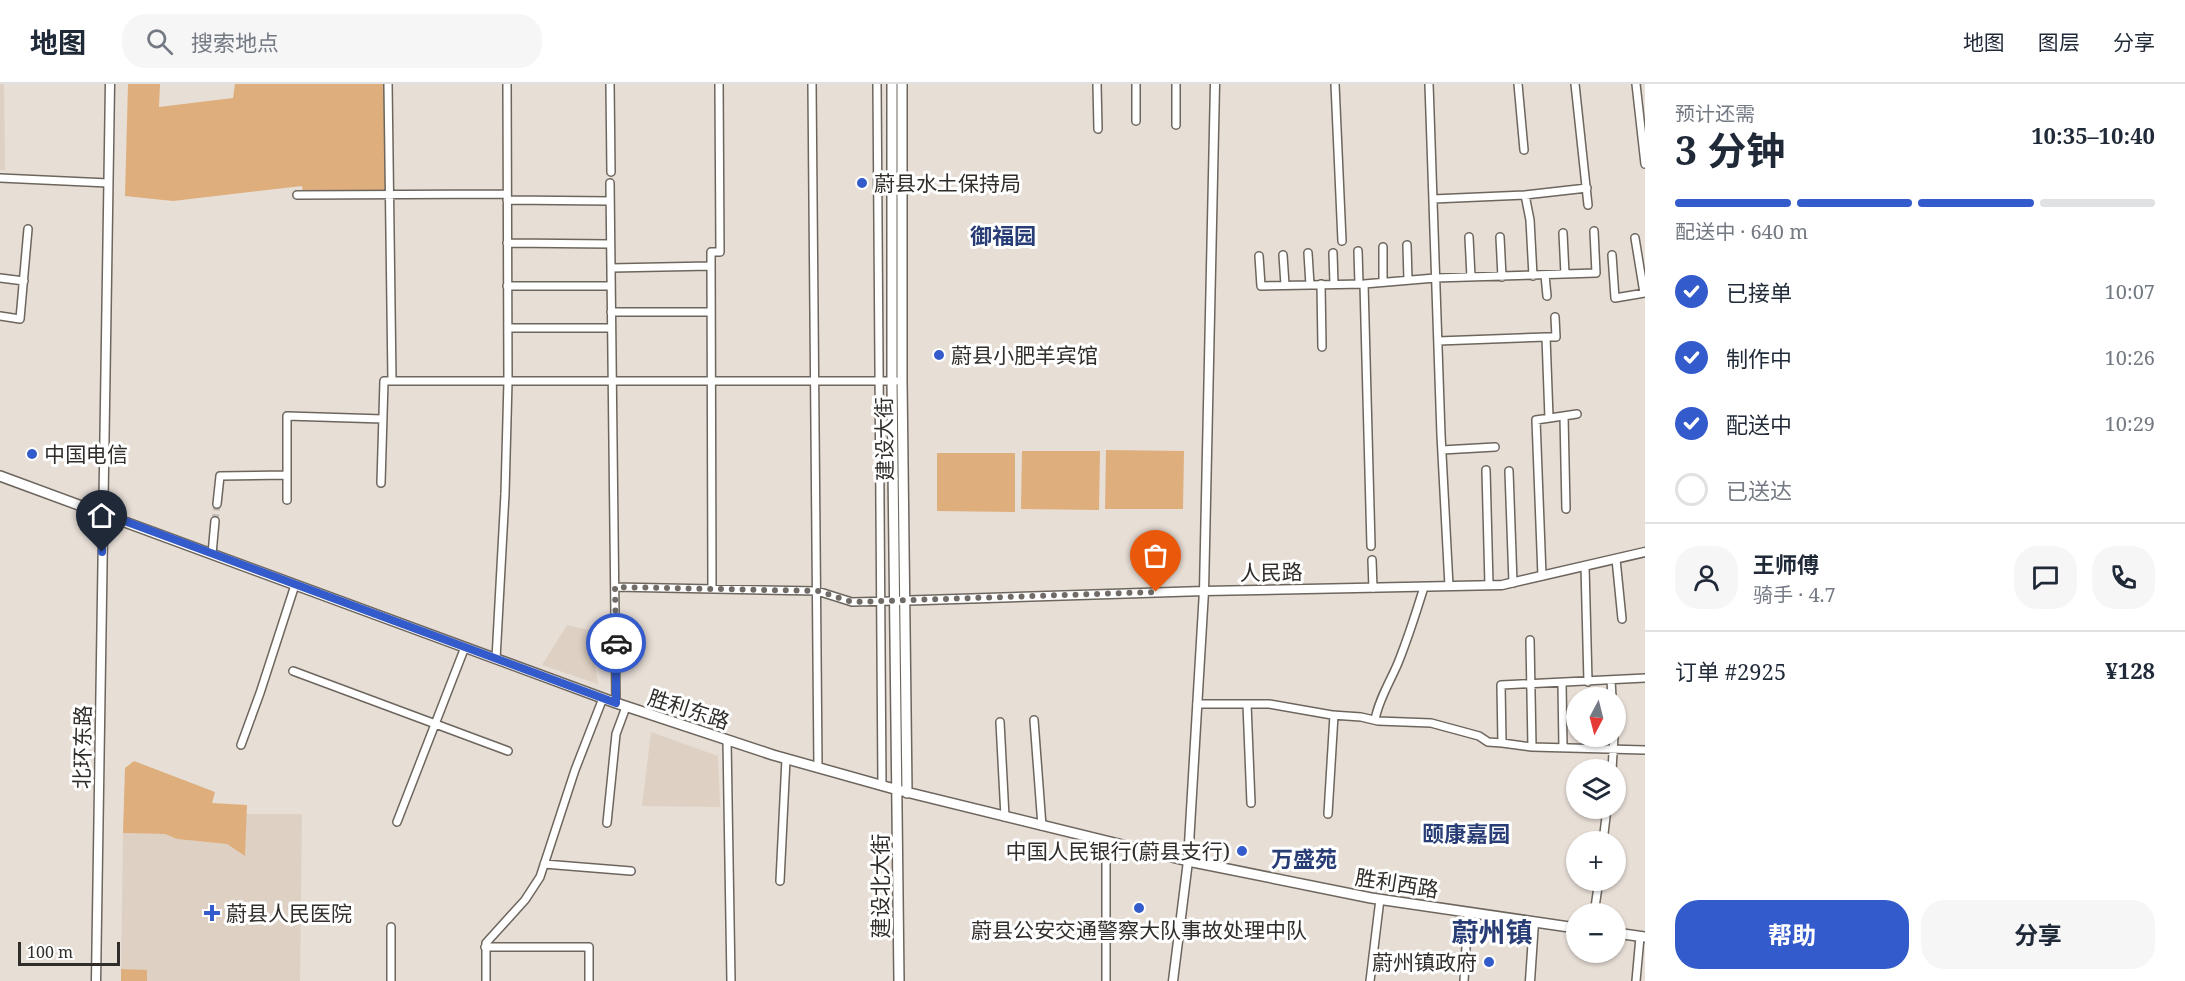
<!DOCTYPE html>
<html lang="zh">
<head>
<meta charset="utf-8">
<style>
	body { margin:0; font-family:"Noto Serif","Noto Sans SC",serif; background:#f6f6f7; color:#1f2937; height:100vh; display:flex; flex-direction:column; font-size:22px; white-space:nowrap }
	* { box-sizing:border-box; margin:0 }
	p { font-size:20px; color:#747a83 }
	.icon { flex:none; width:33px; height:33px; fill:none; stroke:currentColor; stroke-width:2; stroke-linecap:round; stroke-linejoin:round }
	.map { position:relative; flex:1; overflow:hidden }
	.details { display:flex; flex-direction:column; background:#fff; width:540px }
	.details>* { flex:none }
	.needle { width:39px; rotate:187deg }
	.controls { position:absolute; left:1566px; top:603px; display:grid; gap:12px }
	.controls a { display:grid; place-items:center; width:60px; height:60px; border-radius:50%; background:#fff; box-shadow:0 2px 4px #0004; font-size:30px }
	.scale { position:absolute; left:18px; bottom:15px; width:102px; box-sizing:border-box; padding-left:6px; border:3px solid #302d2a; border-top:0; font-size:16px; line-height:21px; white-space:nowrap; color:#302d2a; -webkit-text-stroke:4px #fff; paint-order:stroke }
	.pin { position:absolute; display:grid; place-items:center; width:51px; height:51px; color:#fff; margin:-62px -26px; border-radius:50% 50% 50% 0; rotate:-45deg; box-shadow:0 0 6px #0007 }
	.pin .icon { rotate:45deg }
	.courier { position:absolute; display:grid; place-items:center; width:60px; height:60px; margin:-30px; border:4px solid #345bcb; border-radius:50%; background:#fff; color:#222; box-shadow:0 2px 8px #0007 }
	.head em { font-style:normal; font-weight:700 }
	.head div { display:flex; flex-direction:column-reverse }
	.head { display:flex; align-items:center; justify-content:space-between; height:102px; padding:0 30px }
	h1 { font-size:39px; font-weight:700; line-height:45px }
	.bar { display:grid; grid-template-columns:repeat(4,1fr); gap:9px 6px; align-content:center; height:72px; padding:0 30px }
	.bar i { height:8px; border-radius:4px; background:#e0e1e3 }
	.bar .current { background:#345bcb }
	.bar p { grid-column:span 4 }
	.line { display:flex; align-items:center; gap:15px; padding:0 30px; border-top:2px solid #e0e1e3 }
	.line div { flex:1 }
	.round { display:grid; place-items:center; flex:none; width:63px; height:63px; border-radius:24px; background:#f6f6f7 }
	ol { padding:0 30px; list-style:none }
	li { display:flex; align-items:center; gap:18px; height:66px }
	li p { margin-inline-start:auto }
	li .icon { padding:6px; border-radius:50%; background:#345bcb; color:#fff; stroke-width:4 }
	li:last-child { color:#747a83 }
	li i { width:33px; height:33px; border:3px solid #e0e1e3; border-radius:50% }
	.action { display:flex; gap:12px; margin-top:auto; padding:12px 30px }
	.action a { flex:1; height:69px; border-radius:24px; background:#345bcb; color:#fff; font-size:24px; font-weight:700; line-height:69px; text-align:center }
	.action a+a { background:#f6f6f7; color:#1f2937 }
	header { display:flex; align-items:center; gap:36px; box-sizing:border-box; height:84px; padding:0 30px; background:#fff; border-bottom:2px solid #e0e1e3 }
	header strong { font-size:28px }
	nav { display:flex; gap:33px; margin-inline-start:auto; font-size:21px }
	.search { width:420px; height:54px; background:#f6f6f7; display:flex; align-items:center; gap:15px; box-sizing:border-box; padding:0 21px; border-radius:24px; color:#747a83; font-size:22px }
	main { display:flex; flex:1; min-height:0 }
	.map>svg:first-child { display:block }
	.built { fill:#ded1c3 }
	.green { fill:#deae7d }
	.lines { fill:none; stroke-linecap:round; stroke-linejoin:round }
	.minor-tunnel { stroke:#c2bbb4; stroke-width:7; stroke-dasharray:7 3.5; stroke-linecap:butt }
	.minor-casing { stroke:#6d665e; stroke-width:10 }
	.tertiary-casing { stroke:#6d665e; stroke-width:11 }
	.secondary-casing { stroke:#6d665e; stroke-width:12 }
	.minor { stroke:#fff; stroke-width:7 }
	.tertiary { stroke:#fff; stroke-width:8 }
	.secondary { stroke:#fff; stroke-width:9 }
	.done { stroke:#706b66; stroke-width:6; stroke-dasharray:0 10.8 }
	.route { stroke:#345bcb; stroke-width:8 }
	.poi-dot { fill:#345bcb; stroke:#fff; stroke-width:2 }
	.labels { text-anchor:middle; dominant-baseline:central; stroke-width:6; stroke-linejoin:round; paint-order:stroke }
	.poi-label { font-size:21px; fill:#302d2a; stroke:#fff; text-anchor:start }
	.street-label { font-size:21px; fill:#302d2a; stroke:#fff }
	.neighbourhood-label { font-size:22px; font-weight:bold; fill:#283d76; stroke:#fff }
	.district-label { font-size:27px; font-weight:bold; fill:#283d76; stroke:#fff }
</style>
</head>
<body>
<header>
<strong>地图</strong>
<div class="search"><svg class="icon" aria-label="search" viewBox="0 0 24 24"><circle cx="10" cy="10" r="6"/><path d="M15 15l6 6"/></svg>搜索地点</div>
<nav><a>地图</a><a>图层</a><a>分享</a></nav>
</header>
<main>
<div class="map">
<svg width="1645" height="897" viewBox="0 0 1645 897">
	<rect width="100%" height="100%" fill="#e7ded6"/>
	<path class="built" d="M 0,0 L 4,0 L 5,86 L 0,86 Z
		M 567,541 L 589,546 L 598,600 L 542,581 Z
		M 651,648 L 718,672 L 720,723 L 642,722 Z
		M 246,730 L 302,730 L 300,897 L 121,897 L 123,749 L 165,750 L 178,755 L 227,760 L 245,772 Z"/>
	<path class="green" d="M 128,0 L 160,0 L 159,23 L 233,14 L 235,0 L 384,0 L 386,108 L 303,109 L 302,102 L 173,117 L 125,112 Z
		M 1106,366 L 1184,367 L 1183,425 L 1105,425 Z
		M 1022,367 L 1100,367 L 1099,426 L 1021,425 Z
		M 937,369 L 1015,369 L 1015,428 L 937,427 Z
		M 134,677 L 215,708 L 212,719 L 247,721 L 245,772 L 227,760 L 177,755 L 165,750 L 123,749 L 125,684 Z
		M 121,885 L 147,886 L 147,897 L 121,897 Z"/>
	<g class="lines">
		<path class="minor-tunnel" d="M 215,437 L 217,420"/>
		<defs>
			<path id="minor" d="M 388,0 L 392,297
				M 610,0 L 611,88
				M 812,0 L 818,684
				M 877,0 L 882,702
				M 1097,0 L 1098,45
				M 1176,0 L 1176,41
				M 1335,0 L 1342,157
				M 1429,0 L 1441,351 L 1449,502
				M 1518,0 L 1524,66
				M 1575,0 L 1588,121
				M 1636,0 L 1645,80
				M 1136,37 L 1136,0
				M 0,94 L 108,99
				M 610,99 L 616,619
				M 297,111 L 507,110
				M 1525,111 L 1530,136 L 1533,192
				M 1433,115 L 1525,111 L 1587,104
				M 507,116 L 610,117
				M 1563,149 L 1565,190
				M 1469,153 L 1471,193
				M 1500,153 L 1502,193
				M 1635,154 L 1644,209
				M 507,159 L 610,160
				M 1407,161 L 1408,196
				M 1383,163 L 1383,198
				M 1358,167 L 1359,200
				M 1308,169 L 1310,201
				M 1333,169 L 1334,200
				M 1283,171 L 1285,201
				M 1612,171 L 1615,214 L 1645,209
				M 1259,172 L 1261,202 L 1364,200 L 1435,194 L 1596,189 L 1594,147
				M 611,184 L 711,182
				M 1545,191 L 1547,212
				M 0,194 L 24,197
				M 1321,200 L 1322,263
				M 1364,200 L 1371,462
				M 507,202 L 611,202
				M 611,228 L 711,228
				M 0,232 L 20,235 L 28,145
				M 508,244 L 611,244
				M 1438,257 L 1546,253
				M 1564,332 L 1566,425
				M 1549,334 L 1546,253 L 1556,253 L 1555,233
				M 1442,366 L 1495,363
				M 1486,386 L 1489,501
				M 1509,387 L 1513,499
				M 381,399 L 384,297 L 896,297
				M 287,416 L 287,332 L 383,335
				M 217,420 L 220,392 L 287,391
				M 212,470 L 215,437
				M 1616,475 L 1622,535
				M 1372,476 L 1373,504
				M 1585,482 L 1588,598
				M 1542,492 L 1536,336 L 1577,330
				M 615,503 L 817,507 L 852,518 L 894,517
				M 712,505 L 711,168 L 720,168 L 719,0
				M 1530,556 L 1532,663
				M 496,575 L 505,410 L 508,297 L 507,0
				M 293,587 L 508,667
				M 1611,596 L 1612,614
				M 1562,599 L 1563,664
				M 1197,620 L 1269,620 L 1332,631 L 1361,633 L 1378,637 L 1431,639 L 1479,652 L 1488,658 L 1502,659 L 1501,601 L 1645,594
				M 1247,620 L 1251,719
				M 1034,636 L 1042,742
				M 1375,636 C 1378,617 1390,598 1398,579 C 1408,554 1416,529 1424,503
				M 1000,638 L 1005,733
				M 727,656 L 731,897
				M 1502,659 L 1532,663 L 1645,666
				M 241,661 L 260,609 L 295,501
				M 1612,686 L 1614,652
				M 1328,730 L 1334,631
				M 397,738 L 465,563
				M 607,739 L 616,650 L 626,623
				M 1603,758 L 1607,724
				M 544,780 L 631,787
				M 780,797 L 786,675
				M 1594,830 L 1599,796
				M 391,843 L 391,897
				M 485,863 L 589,863 L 589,897
				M 486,897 L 486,859 L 525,816 L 540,793 L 575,686 L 603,614
				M 1106,897 L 1106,757
				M 1370,897 L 1380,815
				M 1464,897 L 1468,828
				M 1636,897 L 1640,853"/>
			<path id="tertiary" d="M 894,517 L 1204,507 L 1502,501 L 1645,468
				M 96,897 L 110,0
				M 1173,897 L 1188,777 L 1204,507 L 1215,0
				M 1530,897 L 1534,838"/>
			<path id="secondary" d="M 892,0 L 892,297 L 899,897
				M 902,0 L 902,297 L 907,709
				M 0,392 L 616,619 L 773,671 L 898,706 L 1188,777 L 1371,814 L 1576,844
				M 1616,849 L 1645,853"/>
		</defs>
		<use href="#minor" class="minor-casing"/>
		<use href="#tertiary" class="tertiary-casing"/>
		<use href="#secondary" class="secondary-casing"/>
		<use href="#minor" class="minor"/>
		<use href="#tertiary" class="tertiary"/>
		<use href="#secondary" class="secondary"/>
	</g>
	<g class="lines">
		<path class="done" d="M 616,559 L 615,503 L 818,507 L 852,518 L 1156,508"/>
		<path class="route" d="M 102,468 L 103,429 L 616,619 L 616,559"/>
	</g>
	<g class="poi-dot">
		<circle cx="862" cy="99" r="6"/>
		<circle cx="939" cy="271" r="6"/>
		<circle cx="32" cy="370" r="6"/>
		<circle cx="1242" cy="767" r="6"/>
		<circle cx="1139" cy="824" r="6"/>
		<path d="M209 820h6v6h6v6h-6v6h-6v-6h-6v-6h6z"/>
		<circle cx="1489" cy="878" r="6"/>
	</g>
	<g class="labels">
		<g class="poi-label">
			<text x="874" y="99">蔚县水土保持局</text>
			<text x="951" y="271">蔚县小肥羊宾馆</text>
			<text x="44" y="370">中国电信</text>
			<text x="1230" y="767" text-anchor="end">中国人民银行(蔚县支行)</text>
			<text x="226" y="829">蔚县人民医院</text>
			<text x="1139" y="846" text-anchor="middle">蔚县公安交通警察大队事故处理中队</text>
			<text x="1477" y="878" text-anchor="end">蔚州镇政府</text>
		</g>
		<g class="street-label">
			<text transform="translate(884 355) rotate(-91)">建设大街</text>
			<text transform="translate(1271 488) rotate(-1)">人民路</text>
			<text transform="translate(689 625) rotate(18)">胜利东路</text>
			<text transform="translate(82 663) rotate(-89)">北环东路</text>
			<text transform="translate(1397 799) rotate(9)">胜利西路</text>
			<text transform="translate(880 802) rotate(-90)">建设北大街</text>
		</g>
		<g class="neighbourhood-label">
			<text x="1003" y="151">御福园</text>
			<text x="1466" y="749">颐康嘉园</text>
			<text x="1304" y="774">万盛苑</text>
		</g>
		<g class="district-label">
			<text x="1492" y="847">蔚州镇</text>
		</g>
	</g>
</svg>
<div class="controls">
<a><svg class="needle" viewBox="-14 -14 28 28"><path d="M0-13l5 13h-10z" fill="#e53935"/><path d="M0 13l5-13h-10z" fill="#747a83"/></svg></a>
<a><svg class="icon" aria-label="layers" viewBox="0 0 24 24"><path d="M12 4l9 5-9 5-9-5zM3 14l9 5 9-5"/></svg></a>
<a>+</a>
<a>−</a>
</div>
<div class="scale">100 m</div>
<div class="pin" style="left:1156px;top:508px;background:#ea580c"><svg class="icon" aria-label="bag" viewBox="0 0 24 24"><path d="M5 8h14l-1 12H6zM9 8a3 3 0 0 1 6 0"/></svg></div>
<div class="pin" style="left:102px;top:468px;background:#1f2937"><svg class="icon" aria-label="home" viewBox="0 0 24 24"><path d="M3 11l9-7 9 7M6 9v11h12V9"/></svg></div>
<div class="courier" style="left:616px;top:559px"><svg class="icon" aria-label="car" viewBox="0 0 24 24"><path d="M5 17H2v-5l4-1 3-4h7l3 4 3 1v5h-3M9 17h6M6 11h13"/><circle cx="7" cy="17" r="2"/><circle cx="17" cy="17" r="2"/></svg></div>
</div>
<section class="details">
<div class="head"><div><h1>3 分钟</h1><p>预计还需</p></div><em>10:35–10:40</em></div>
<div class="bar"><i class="current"></i><i class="current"></i><i class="current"></i><i></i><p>配送中 · 640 m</p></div>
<ol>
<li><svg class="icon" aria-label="check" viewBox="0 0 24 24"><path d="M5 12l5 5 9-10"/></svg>已接单<p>10:07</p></li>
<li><svg class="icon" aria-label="check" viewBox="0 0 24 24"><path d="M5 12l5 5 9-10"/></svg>制作中<p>10:26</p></li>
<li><svg class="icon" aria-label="check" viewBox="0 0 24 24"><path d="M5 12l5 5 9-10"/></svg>配送中<p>10:29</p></li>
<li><i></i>已送达</li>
</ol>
<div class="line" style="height:108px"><a class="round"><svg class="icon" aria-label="person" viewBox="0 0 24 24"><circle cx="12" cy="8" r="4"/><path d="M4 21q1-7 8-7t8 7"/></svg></a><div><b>王师傅</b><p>骑手 · 4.7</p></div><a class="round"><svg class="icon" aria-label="chat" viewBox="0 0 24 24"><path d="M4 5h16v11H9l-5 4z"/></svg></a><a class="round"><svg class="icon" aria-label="phone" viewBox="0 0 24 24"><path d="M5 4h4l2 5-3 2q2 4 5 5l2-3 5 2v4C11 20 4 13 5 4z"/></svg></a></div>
<div class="line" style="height:78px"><div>订单 #2925</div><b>¥128</b></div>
<div class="action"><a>帮助</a><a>分享</a></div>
</section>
</main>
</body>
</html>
